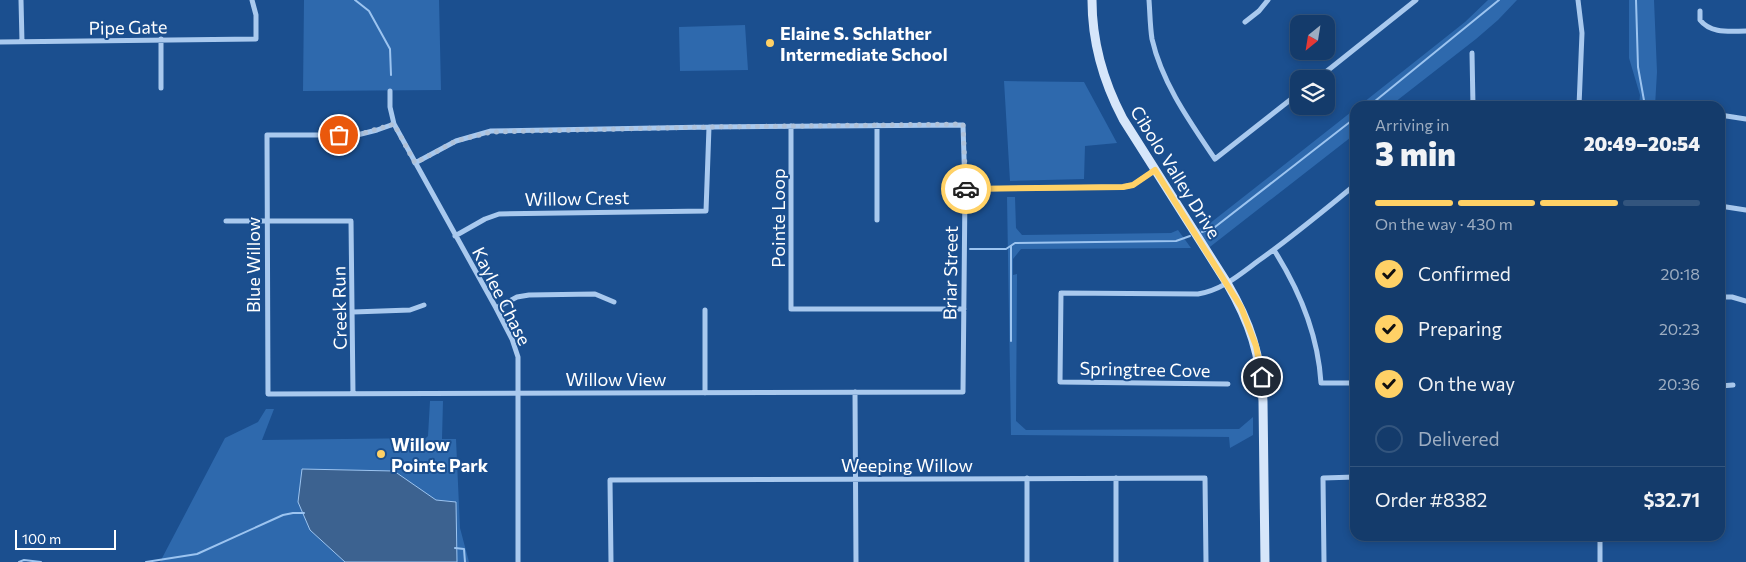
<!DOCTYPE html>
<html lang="en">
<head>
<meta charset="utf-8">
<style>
	body { margin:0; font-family:Commissioner,sans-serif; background:#214673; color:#f1f3f6; height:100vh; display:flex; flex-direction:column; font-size:19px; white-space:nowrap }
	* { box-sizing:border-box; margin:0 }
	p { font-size:16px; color:#9dadc1 }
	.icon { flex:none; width:28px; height:28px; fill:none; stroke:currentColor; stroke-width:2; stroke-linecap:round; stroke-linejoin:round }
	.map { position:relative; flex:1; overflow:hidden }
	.details { position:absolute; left:1350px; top:101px; width:375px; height:440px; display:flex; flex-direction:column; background:#143b6b; border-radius:15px; box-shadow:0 2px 8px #0003,0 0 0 1px #33557e }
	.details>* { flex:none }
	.needle { width:32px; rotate:210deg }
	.tools { position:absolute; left:1290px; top:15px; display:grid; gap:10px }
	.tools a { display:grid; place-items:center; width:45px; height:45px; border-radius:10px; background:#143b6b; box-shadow:0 2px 8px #0003,0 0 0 1px #33557e; font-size:25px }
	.scale { position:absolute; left:15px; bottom:12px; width:101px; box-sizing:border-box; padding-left:5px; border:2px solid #fff; border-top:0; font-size:14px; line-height:18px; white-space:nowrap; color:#fff; -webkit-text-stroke:4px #1b4f8f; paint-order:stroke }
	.pin { position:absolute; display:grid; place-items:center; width:42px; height:42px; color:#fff; margin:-21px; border:2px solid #fff; border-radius:50%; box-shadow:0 1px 5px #0007 }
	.courier { position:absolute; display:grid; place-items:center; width:50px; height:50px; margin:-25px; border:4px solid #ffd166; border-radius:50%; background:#fff; color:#222; box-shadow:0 1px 6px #0007 }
	.headline em { font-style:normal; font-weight:800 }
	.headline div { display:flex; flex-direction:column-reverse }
	.headline { display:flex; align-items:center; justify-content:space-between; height:85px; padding:0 25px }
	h1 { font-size:32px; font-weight:800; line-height:38px }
	.bar { display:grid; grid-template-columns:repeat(4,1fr); gap:8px 5px; align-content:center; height:60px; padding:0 25px }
	.bar i { height:6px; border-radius:4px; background:#33557e }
	.bar .selected { background:#ffd166 }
	.bar p { grid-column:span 4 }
	.line { display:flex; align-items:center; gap:12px; padding:0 25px; border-top:1px solid #33557e }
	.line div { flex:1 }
	ol { padding:0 25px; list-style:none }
	li { display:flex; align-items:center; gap:15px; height:55px }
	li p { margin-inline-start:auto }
	li .icon { padding:5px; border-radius:50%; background:#ffd166; color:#111; stroke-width:4 }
	li:last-child { color:#9dadc1 }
	li i { width:28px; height:28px; border:2px solid #33557e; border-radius:50% }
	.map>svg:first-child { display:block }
	.green { fill:#2e69ad }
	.water { fill:#3c6290; stroke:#9cc4f0 }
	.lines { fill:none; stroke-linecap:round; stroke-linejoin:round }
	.stream { stroke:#9cc4f0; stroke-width:2 }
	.street { stroke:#a9c9ee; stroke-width:5 }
	.secondary { stroke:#d6e6fa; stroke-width:9 }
	.done { stroke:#afc1d8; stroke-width:5; stroke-dasharray:0 9 }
	.route { stroke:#ffd166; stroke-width:6 }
	.poi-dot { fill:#ffd166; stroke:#1b4f8f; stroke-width:2 }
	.labels { text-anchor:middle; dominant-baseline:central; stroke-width:4; stroke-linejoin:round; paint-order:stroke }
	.street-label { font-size:18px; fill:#fff; stroke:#1b4f8f }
	.poi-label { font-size:18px; font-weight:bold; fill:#fff; stroke:#1b4f8f; text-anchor:start }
</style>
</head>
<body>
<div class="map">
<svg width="1746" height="562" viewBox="0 0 1746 562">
	<rect width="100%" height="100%" fill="#1b4f8f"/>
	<path class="green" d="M 304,0 L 439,0 L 441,90 L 303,91 Z
		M 1488,0 L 1517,0 L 1498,20 L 1476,39 L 1390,106 L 1359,106 L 1465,22 Z
		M 1629,0 L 1654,0 L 1657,72 L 1655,106 L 1639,106 L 1640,95 L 1629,58 Z
		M 745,25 L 748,70 L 680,71 L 679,27 Z
		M 1004,81 L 1084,82 L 1117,143 L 1085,146 L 1084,179 L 1010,181 Z
		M 1355,109 L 1355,134 L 1206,250 L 1194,231 L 1209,224 Z
		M 1007,197 L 1015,197 L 1016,228 L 1022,235 L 1171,233 L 1178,230 L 1191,248 L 1021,249 L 1013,259 L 1013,275 L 1017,274 L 1016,421 L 1026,430 L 1239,429 L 1253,417 L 1253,435 L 1230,448 L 1229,437 L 1011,435 Z
		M 430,401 L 443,401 L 442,439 L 456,439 L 460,528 L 469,562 L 160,562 L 225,438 L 258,422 L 266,409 L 274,409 L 262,440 L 426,438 L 428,436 Z"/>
	<path class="water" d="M 302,469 L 394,471 L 436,500 L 456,502 L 457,562 L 345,562 L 310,530 L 298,502 Z"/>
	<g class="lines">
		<path class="stream" d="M 355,0 L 369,11 L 390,49 L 391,75
			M 1636,0 L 1638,67 L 1645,106
			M 1369,106 L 1499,0
			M 1202,232 L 1215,227 L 1355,118
			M 970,249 L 1006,249 L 1015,243 L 1176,241 L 1190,236
			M 1011,341 L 1011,246
			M 455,548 L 464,549 L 465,562
			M 19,562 L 24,560 L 41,562
			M 146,562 L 197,554 L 283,515 L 293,513 L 304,513"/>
		<path class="street" d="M 21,0 L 22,42
			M 1149,0 C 1150,13 1150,26 1152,39 C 1162,83 1190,122 1215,159 L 1299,93
			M 1578,0 L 1582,33 L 1579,106
			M 1700,11 L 1700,20 C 1711,34 1730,31 1746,31
			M 1245,22 L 1259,11 L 1268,0
			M 0,42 L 256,39 L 256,15 L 252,0
			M 1472,53 L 1473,106
			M 1317,79 L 1416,0
			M 161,88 L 161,39
			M 390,91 L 390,107 L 394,124 L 496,308 L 512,339 L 518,357 L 518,562
			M 1720,115 L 1746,119
			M 394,124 L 377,130 L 357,135 L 267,135 L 268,394 L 963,392 L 965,189 L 963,125 L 709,127 L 491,131 L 456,141 L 415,163
			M 877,125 L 877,220
			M 791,126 L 791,309 L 964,309
			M 965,189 L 1123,187 L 1133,185 L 1155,170
			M 1720,206 L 1746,210
			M 226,221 L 351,221 L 353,394
			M 455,236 L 485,219 L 499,214 L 706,211 L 709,127
			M 1274,250 C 1300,291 1318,334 1321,383 L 1355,383
			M 1720,297 L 1732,297 L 1746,301
			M 496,308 L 517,297 L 529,295 L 595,294 L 614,302
			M 353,312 L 410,310 L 424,305
			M 1228,384 L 1060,382 L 1061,293 L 1198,294 C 1222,290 1239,275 1258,261 C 1291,238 1323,211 1355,185
			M 1720,386 L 1733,385
			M 855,392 L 856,562
			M 705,393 L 705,310
			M 1027,478 L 1027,562
			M 1116,478 L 1116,562
			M 611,562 L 610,480 L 1205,478 L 1206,562
			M 1324,562 L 1323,478 L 1355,477
			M 1600,562 L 1600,536"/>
		<path class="secondary" d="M 1092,0 C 1092,43 1103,81 1123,119 L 1227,283 C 1250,322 1261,356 1263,401 L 1265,562"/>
	</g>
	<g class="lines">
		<path class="done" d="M 339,135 L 357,135 L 394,124 L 415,163 L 456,141 L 491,132 L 709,127 L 963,124 L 966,189"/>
		<path class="route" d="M 966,189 L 1123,187 L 1133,185 L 1155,170 L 1241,307 L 1256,346 L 1262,377"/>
	</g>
	<g class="poi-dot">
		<circle cx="770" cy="43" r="5"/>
		<circle cx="381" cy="454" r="5"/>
	</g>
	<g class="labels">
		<g class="street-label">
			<text transform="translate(128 27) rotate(-1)">Pipe Gate</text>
			<text transform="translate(1176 172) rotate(58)">Cibolo Valley Drive</text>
			<text transform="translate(577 198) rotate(-1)">Willow Crest</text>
			<text transform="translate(778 218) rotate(-90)">Pointe Loop</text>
			<text transform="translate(253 265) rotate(-90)">Blue Willow</text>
			<text transform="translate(950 273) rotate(-89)">Briar Street</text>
			<text transform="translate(502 296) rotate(63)">Kaylee Chase</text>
			<text transform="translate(339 308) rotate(-91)">Creek Run</text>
			<text transform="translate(1145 369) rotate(1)">Springtree Cove</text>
			<text x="616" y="379">Willow View</text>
			<text x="907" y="465">Weeping Willow</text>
		</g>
		<g class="poi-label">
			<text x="780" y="33">Elaine S. Schlather<tspan x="780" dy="21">Intermediate School</tspan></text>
			<text x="391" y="444">Willow<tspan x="391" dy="21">Pointe Park</tspan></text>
		</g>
	</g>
</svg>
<div class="tools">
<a><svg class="needle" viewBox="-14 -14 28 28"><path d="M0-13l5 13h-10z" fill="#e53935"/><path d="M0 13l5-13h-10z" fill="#9dadc1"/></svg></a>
<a><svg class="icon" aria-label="layers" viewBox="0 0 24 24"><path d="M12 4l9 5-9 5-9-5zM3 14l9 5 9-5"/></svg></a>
</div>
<div class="scale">100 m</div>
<div class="pin" style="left:339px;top:135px;background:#ea580c"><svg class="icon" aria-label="bag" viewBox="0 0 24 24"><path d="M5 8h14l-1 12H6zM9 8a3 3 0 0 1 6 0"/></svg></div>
<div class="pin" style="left:1262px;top:377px;background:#1f2937"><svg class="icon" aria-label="home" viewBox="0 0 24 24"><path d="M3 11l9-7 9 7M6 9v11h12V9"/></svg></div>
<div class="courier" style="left:966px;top:189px"><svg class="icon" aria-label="car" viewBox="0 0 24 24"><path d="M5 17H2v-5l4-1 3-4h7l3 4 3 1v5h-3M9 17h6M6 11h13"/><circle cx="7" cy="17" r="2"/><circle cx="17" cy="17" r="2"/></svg></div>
<section class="details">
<div class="headline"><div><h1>3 min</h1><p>Arriving in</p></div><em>20:49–20:54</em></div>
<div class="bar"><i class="selected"></i><i class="selected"></i><i class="selected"></i><i></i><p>On the way · 430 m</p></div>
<ol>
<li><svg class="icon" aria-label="check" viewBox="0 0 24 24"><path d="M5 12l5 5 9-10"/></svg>Confirmed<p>20:18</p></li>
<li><svg class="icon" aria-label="check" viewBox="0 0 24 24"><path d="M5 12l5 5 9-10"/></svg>Preparing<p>20:23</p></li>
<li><svg class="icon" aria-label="check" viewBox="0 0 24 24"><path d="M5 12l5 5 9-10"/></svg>On the way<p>20:36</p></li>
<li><i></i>Delivered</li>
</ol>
<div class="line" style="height:65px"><div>Order #8382</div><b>$32.71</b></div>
</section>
</div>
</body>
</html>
